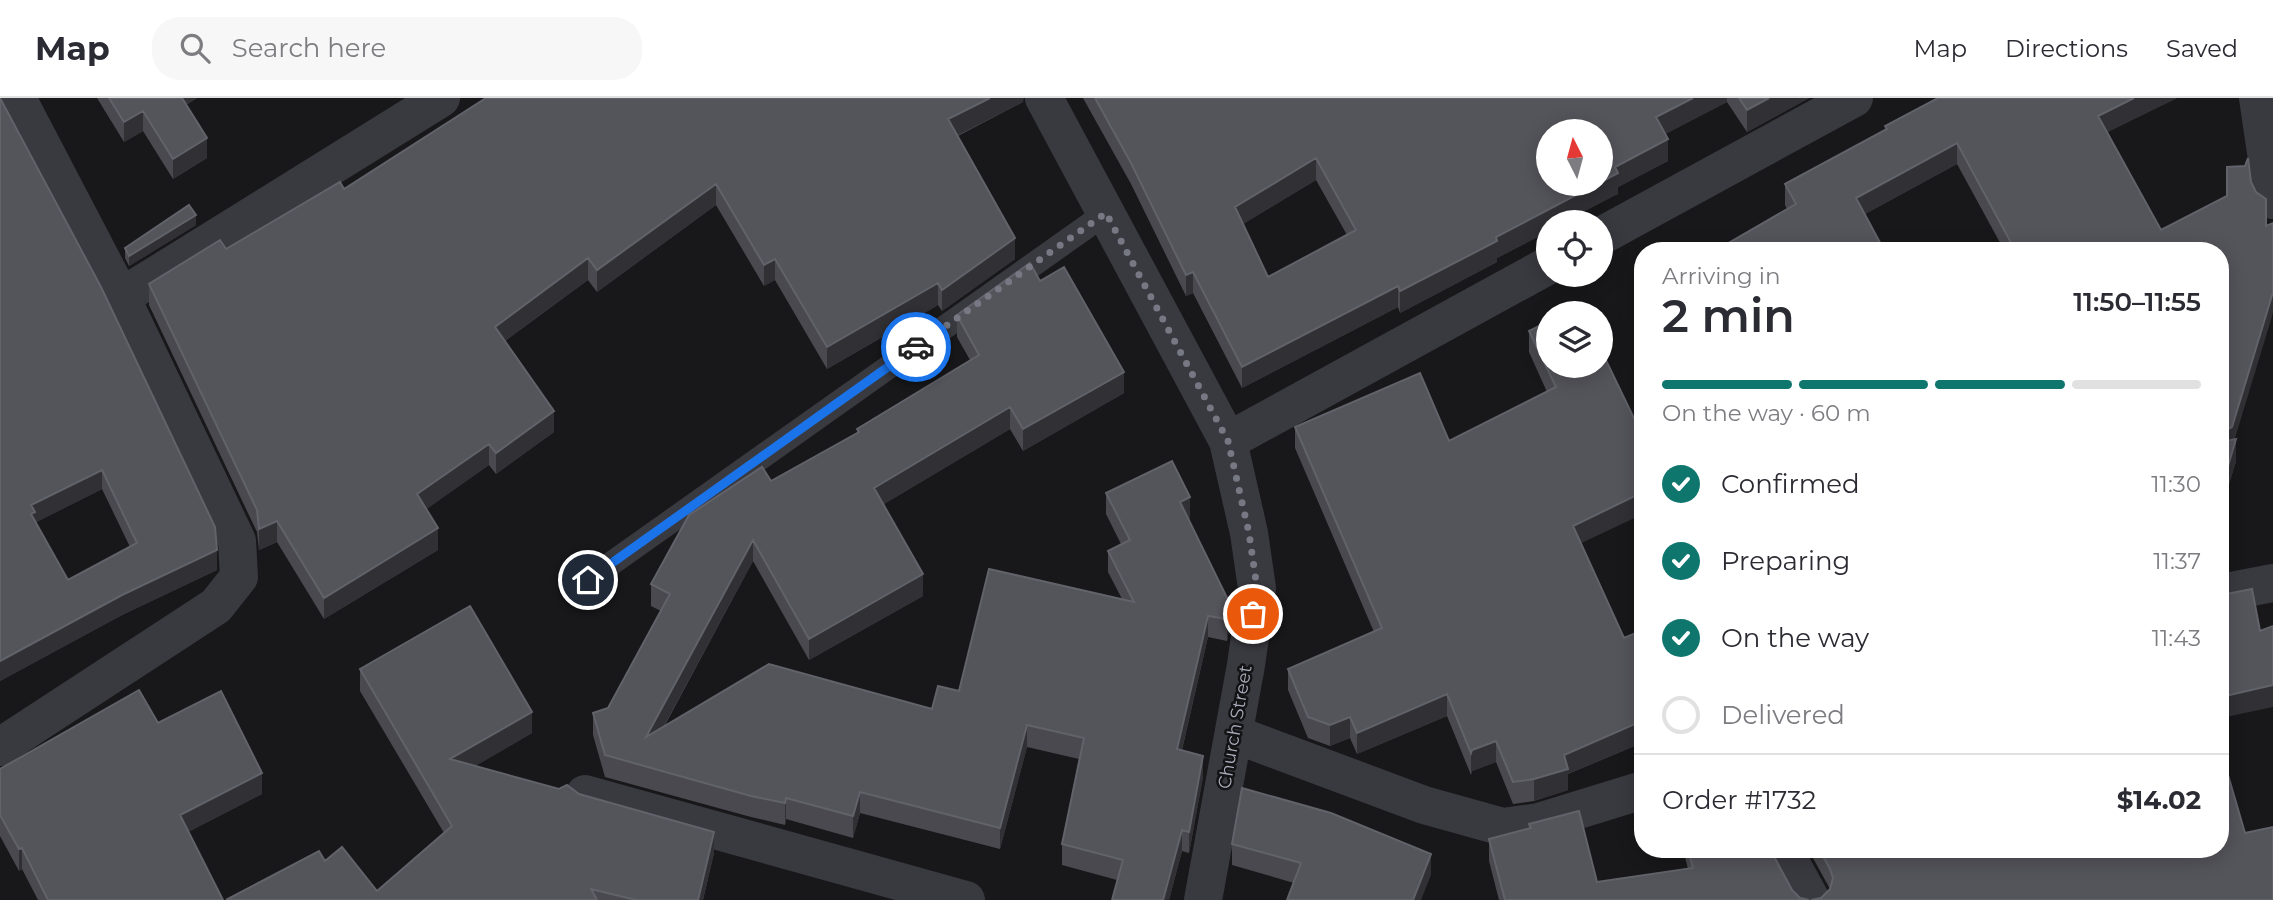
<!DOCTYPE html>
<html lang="en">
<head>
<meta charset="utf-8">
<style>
	body { margin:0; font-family:Montserrat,sans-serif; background:#f7f7f7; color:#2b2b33; height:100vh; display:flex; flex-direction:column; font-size:26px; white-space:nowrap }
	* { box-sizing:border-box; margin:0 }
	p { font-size:23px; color:#7c7c81 }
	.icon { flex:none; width:38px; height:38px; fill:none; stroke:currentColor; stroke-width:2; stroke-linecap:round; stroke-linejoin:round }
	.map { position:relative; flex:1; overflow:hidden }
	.sheet { position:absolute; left:1634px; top:144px; width:595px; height:616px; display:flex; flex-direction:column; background:#fff; border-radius:28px; box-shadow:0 4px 18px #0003 }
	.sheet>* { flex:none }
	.needle { width:46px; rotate:354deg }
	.fabs { position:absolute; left:1536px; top:21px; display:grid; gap:14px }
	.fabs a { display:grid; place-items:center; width:77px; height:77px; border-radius:50%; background:#fff; box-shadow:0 4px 18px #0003; font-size:35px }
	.pin { position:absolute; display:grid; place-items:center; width:60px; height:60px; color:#fff; margin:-30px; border:4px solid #fff; border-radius:50%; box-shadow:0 2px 7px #0007 }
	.courier { position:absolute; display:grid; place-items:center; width:70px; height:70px; margin:-35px; border:5px solid #1a73e8; border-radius:50%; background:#fff; color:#222; box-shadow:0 2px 9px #0007 }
	.overview em { font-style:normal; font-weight:600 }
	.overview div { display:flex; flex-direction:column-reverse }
	.overview { display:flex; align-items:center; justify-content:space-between; height:119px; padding:0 28px }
	h1 { font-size:46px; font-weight:600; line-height:52px }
	.bar { display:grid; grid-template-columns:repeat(4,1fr); gap:10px 7px; align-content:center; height:84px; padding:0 28px }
	.bar i { height:9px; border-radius:5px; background:#e1e1e2 }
	.bar .on { background:#0f766e }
	.bar p { grid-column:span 4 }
	.line { display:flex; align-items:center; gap:18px; padding:0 28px; border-top:2px solid #e1e1e2 }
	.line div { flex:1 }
	ol { padding:0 28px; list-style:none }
	li { display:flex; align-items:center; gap:21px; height:77px }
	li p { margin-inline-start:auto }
	li .icon { padding:7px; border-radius:50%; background:#0f766e; color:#fff; stroke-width:4 }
	li:last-child { color:#7c7c81 }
	li i { width:38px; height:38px; border:4px solid #e1e1e2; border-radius:50% }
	header { display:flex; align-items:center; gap:42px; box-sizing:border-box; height:98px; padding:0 35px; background:#fff; border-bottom:2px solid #e1e1e2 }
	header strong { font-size:33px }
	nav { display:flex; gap:38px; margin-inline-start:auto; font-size:24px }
	.search { width:490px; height:63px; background:#f7f7f7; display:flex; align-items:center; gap:18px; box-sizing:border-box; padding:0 24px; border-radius:28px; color:#7c7c81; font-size:26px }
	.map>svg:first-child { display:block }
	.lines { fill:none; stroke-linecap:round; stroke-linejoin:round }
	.lane { stroke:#393940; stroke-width:24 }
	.street { stroke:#393940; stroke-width:38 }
	.wall { fill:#49494f; fill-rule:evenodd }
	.shaded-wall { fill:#313135 }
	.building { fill:#54545b; stroke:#61626a; stroke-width:2; fill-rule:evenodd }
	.done { stroke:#767983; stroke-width:7; stroke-dasharray:0 12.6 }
	.route { stroke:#1a73e8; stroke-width:9 }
	.labels { text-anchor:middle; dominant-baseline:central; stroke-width:5; stroke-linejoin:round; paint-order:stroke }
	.street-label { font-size:18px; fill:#a9adbb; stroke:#131315 }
</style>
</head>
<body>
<header>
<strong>Map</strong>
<div class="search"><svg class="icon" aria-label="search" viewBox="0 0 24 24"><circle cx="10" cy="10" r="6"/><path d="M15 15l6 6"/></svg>Search here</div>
<nav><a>Map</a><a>Directions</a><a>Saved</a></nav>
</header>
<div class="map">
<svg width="2273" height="802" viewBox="0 0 2273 802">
	<rect width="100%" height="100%" fill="#18181a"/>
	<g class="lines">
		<path class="lane" d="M 588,482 L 1106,115"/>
		<path class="street" d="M 1044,0 L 1228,343 L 1249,435 L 1257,490 L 1246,567 L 1203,802
			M 2258,0 L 2273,102
			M 1601,138 L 1854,0
			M 121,199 L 441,0
			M 1228,343 L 1549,167
			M 2221,495 L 2273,485
			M 1234,636 L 1424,707 L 1503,729 L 1539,724 L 1643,692
			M 0,649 L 216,508 L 239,479 L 237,443 L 121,199 L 17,0
			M 585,696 L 966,802
			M 1783,751 L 1811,802"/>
	</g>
	<path class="wall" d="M 0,0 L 217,472 L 122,517 L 0,583 ZM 102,391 L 130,449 L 68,482 L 36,424 Z
		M 97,0 L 197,0 L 186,7 L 207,60 L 173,81 L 143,33 L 124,44 Z
		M 1083,0 L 1809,0 L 1747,34 L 1727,4 L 1665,36 L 1668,63 L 1618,89 L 1618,96 L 1549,124 L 1549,133 L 1497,160 L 1497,164 L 1400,215 L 1398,209 L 1242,290 L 1193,195 L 1186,198 L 1131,86 ZM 1316,82 L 1347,137 L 1268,179 L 1243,126 Z
		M 2177,0 L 2107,34 L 2161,132 L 2227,98 L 2234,342 L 2236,363 L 2221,413 L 2221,152 L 2004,152 L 1957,66 L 1865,116 L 1884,152 L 1727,152 L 1727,146 L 1787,111 L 1785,107 L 1785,86 L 1885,32 L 1885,28 Z
		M 1023,4 L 958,38 L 1015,161 L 942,213 L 938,207 L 827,271 L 775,182 L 764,188 L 716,107 L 597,194 L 588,182 L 505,243 L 554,334 L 496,376 L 489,367 L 426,411 L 438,452 L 324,521 L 277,444 L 259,452 L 257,434 L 149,207 L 149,186 L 226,151 L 344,91 Z
		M 196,127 L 129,168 L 125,160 L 125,150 Z
		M 1040,183 L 1124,295 L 1023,353 L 1010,331 L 884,406 L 923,498 L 809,562 L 753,463 L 664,629 L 932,611 L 959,593 L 1122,501 L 1108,474 L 1108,453 L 1121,446 L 1106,416 L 1106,395 L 1190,420 L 1188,421 L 1230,527 L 1227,543 L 1208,539 L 1182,652 L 1203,679 L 1189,755 L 1182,753 L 1169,802 L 1112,802 L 1117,782 L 1062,767 L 1062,746 L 1079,661 L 1027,649 L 1000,751 L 860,715 L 853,740 L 786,721 L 785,727 L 751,719 L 605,679 L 593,637 L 593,615 L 608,610 L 661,513 L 651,508 L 651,486 L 771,383 L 857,335 L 857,331 L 970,262 L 957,239 L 957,217 Z
		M 1529,233 L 1601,268 L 1581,445 L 1624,540 L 1643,532 L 1643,660 L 1637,647 L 1568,676 L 1568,692 L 1534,703 L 1513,706 L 1496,664 L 1472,673 L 1471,677 L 1447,618 L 1357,656 L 1350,640 L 1330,648 L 1308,640 L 1288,592 L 1288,571 L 1374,534 L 1295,350 L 1295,329 L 1449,343 L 1547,294 L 1529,254 Z
		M 360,571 L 532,635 L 475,668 L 579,696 L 714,755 L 703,802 L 226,802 L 325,763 L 377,793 L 444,735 L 360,593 Z
		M 158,625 L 262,696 L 188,734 L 223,802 L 38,802 L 22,771 L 19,773 L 0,738 L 0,671 Z
		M 1529,726 L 1597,784 L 1688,771 L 1683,751 L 1770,751 L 1792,792 L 1800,800 L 1809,802 L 1499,802 L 1489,763 L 1489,741 L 1529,731 Z
		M 2245,735 L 2273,802 L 1821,800 L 1830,791 L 1808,751 L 2221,751 Z
		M 1232,746 L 1431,777 L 1294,785 L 1232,767 Z"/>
	<path class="shaded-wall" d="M 177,0 L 197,0 L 177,12 Z
		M 990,0 L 1024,0 L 1023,4 L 948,42 L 948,21 Z
		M 1693,0 L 1727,0 L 1727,4 L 1656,41 L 1656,19 Z
		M 1769,0 L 1809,0 L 1747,34 L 1747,12 Z
		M 2134,0 L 2177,0 L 2098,39 L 2098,18 Z
		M 143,13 L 143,33 L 124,44 L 124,24 Z
		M 207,40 L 207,60 L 173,81 L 173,61 Z
		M 1668,41 L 1668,63 L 1618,89 L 1618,96 L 1564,124 L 1549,124 L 1549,133 L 1497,160 L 1497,164 L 1400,215 L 1400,193 L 1496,139 L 1597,86 L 1601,86 L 1601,84 L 1615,69 Z
		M 1957,45 L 1957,66 L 1856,121 L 1856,100 Z
		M 1316,60 L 1316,82 L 1235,131 L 1235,109 Z
		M 716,86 L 716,107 L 597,194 L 597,172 Z
		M 196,117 L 196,127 L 129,168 L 129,158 Z
		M 1015,140 L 1015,161 L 942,213 L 942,192 Z
		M 588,160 L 588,182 L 495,250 L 495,229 Z
		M 775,161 L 775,182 L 764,188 L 764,167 Z
		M 1193,174 L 1193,195 L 1186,198 L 1186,177 Z
		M 938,185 L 938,207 L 827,271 L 827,249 Z
		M 1398,188 L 1398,209 L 1242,290 L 1242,269 Z
		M 2273,194 L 2273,215 L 2232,350 L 2221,356 L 2221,335 Z
		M 1124,274 L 1124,295 L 1023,353 L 1023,331 Z
		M 1010,309 L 1010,331 L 874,412 L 874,390 Z
		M 554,313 L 554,334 L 496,376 L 496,355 Z
		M 2236,341 L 2236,363 L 2221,413 L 2221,392 Z
		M 489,346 L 489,367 L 417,418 L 417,396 Z
		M 102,372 L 102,391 L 35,425 L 31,435 L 31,407 Z
		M 1643,394 L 1643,416 L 1573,449 L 1573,428 Z
		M 1190,399 L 1190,420 L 1180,426 L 1180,404 Z
		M 277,423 L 277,444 L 259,452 L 259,431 Z
		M 438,430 L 438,452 L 324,521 L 324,500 Z
		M 753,442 L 753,463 L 646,661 L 646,639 Z
		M 217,452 L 217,472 L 122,517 L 0,583 L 0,563 L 122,497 Z
		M 923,476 L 923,498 L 809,562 L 809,541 Z
		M 1230,506 L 1230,527 L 1227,543 L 1227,521 Z
		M 1208,518 L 1208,539 L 1177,672 L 1177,651 Z
		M 2273,587 L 2273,609 L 2221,620 L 2221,599 Z
		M 1447,596 L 1447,618 L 1357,656 L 1357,635 Z
		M 532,614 L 532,635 L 450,683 L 450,661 Z
		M 1350,619 L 1350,640 L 1330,648 L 1330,627 Z
		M 1637,625 L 1637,647 L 1568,676 L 1568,692 L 1534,703 L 1534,681 L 1564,657 Z
		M 1027,627 L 1027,649 L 1000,751 L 1000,730 Z
		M 1496,643 L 1496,664 L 1472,673 L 1471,677 L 1471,655 L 1472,652 Z
		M 1203,658 L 1203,679 L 1189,755 L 1189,734 Z
		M 262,675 L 262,696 L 180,738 L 180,717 Z
		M 860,694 L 860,715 L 853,740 L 853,718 Z
		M 786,700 L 786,721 L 785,727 L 785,705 Z
		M 1182,732 L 1182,753 L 1169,802 L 1163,802 Z
		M 714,734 L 714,755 L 703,802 L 698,802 Z
		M 22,750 L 22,771 L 19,773 L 19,751 Z
		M 1431,756 L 1431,777 L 1421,802 L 1413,802 Z"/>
	<path class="building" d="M 0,0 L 101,189 L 215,429 L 217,452 L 122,497 L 0,563 ZM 102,372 L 137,445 L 68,482 L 31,416 L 35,414 L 31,407 Z
		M 109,0 L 182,0 L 207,40 L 173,61 L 143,13 L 124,24 Z
		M 486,0 L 990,0 L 948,21 L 1015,140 L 942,192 L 938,185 L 827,249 L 775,161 L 764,167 L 716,86 L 597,172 L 588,160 L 495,229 L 554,313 L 496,355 L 489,346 L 417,396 L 438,430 L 324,500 L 277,423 L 259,431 L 257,412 L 149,186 L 220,142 L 226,151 L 340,84 L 344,91 Z
		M 1095,0 L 1693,0 L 1656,19 L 1668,41 L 1615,69 L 1618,75 L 1601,84 L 1601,33 L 1549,33 L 1549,86 L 1597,86 L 1496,139 L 1497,143 L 1400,193 L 1398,188 L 1242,269 L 1193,174 L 1186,177 L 1131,65 ZM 1316,60 L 1356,132 L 1268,179 L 1235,109 Z
		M 1739,0 L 1769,0 L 1747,12 Z
		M 1938,0 L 2134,0 L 2098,18 L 2161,132 L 2227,98 L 2227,69 L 2245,68 L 2248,60 L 2251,84 L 2256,94 L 2266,101 L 2266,128 L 2273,125 L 2273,194 L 2232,329 L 2221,335 L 2221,152 L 2015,152 L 1957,45 L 1856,100 L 1884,152 L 1730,152 L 1727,146 L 1796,106 L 1785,86 L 1887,31 L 1885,28 Z
		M 189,107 L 196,117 L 129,158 L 125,150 Z
		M 1030,165 L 1040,183 L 1064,169 L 1124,274 L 1023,331 L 1010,309 L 874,390 L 923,476 L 809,541 L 753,442 L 646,639 L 769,566 L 932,611 L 938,588 L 959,593 L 989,471 L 1134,504 L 1108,453 L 1130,442 L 1106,395 L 1172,363 L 1190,399 L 1180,404 L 1230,506 L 1227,521 L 1208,518 L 1177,651 L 1203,658 L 1189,734 L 1182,732 L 1163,802 L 1112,802 L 1123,762 L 1062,746 L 1084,640 L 1027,627 L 1000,730 L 860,694 L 853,718 L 786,700 L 785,705 L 751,698 L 605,657 L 593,615 L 608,610 L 670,496 L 651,486 L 689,417 L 762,369 L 771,383 L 859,334 L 857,331 L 979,257 L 957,217 Z
		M 1580,208 L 1584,215 L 1566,215 Z
		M 1549,223 L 1549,268 L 1601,268 L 1601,252 L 1643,339 L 1643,394 L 1573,428 L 1624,540 L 1643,532 L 1643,639 L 1637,625 L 1564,657 L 1568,671 L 1534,681 L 1513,684 L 1496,643 L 1472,652 L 1471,655 L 1447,596 L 1357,635 L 1350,619 L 1330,627 L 1308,619 L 1288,571 L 1382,530 L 1295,329 L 1420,275 L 1449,343 L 1556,289 L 1529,233 Z
		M 2236,341 L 2221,392 L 2221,344 Z
		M 2252,491 L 2260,533 L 2273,528 L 2273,587 L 2221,599 L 2221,497 Z
		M 470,508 L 532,614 L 450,661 L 559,691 L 567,687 L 579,696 L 714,734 L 698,802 L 636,802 L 591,791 L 597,802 L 226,802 L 319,753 L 325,763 L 342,749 L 377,793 L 452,728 L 360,571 Z
		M 139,592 L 158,625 L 221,593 L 262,675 L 180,717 L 223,802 L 48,802 L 22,750 L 19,751 L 0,717 L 0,671 Z
		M 2221,653 L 2245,735 L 2273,729 L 2273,802 L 1811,802 L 1821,800 L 1830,791 L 1833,780 L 1830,771 L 1819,751 L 2221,751 Z
		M 1242,690 L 1331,715 L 1431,756 L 1413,802 L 1287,802 L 1301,765 L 1232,746 Z
		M 1579,713 L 1597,784 L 1693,770 L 1688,751 L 1770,751 L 1792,792 L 1800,800 L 1809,802 L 1505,802 L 1489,741 L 1531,730 L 1529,726 Z"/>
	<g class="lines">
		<path class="done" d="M 916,249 L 1106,115 L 1228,343 L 1249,435 L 1257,490 L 1253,516"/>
		<path class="route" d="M 588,482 L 916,249"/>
	</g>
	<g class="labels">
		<g class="street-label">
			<text transform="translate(1235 629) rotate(-80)">Church Street</text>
		</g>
	</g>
</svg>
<div class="fabs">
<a><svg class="needle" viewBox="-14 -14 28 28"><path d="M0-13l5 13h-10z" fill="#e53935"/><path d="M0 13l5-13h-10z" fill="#7c7c81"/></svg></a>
<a><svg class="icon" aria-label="locate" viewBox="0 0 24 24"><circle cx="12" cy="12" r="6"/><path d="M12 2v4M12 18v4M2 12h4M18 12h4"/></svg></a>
<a><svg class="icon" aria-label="layers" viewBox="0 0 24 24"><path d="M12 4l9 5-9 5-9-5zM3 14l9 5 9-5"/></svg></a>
</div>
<div class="pin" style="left:1253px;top:516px;background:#ea580c"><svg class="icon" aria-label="bag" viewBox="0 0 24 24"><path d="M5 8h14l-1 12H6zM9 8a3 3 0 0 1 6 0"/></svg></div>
<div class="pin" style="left:588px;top:482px;background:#1f2937"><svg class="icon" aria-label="home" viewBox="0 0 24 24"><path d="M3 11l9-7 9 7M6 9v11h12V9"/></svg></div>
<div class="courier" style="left:916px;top:249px"><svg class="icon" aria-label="car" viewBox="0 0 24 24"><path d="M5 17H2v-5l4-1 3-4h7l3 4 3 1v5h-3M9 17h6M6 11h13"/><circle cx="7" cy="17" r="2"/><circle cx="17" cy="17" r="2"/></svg></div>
<section class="sheet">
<div class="overview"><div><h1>2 min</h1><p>Arriving in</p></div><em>11:50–11:55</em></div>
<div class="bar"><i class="on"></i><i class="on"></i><i class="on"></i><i></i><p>On the way · 60 m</p></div>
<ol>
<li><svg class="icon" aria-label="check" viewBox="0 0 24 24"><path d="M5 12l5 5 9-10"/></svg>Confirmed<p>11:30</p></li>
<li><svg class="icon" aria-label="check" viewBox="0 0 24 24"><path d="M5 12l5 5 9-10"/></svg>Preparing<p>11:37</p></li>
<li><svg class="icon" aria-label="check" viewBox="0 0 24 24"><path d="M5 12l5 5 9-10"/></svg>On the way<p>11:43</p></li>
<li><i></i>Delivered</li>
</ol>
<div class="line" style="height:91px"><div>Order #1732</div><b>$14.02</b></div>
</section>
</div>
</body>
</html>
